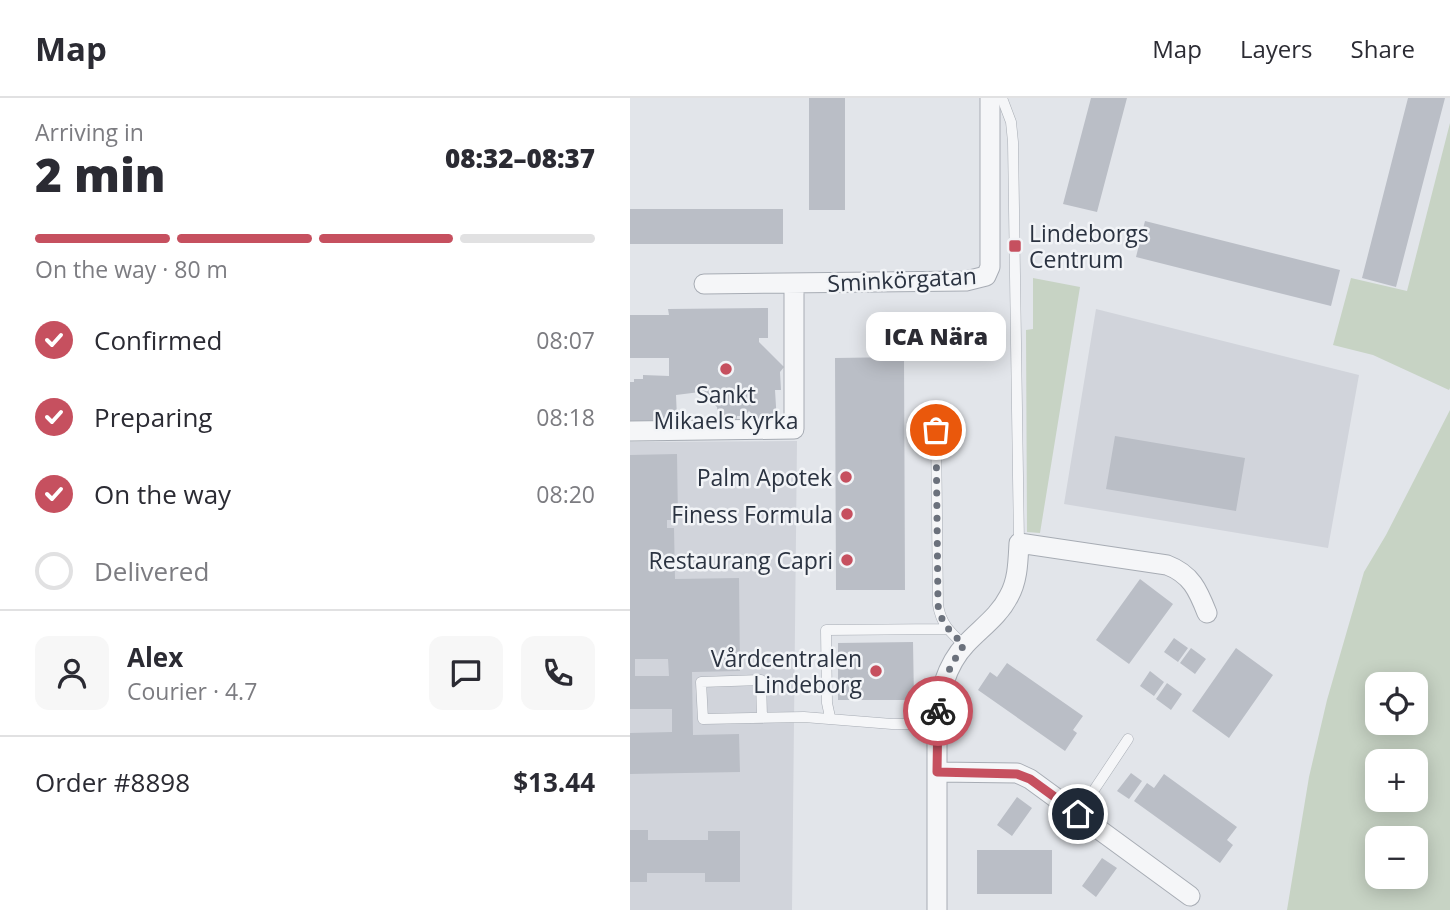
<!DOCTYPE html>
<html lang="en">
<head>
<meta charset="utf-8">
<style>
	body { margin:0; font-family:"Open Sans",sans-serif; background:#f7f7f7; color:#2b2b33; height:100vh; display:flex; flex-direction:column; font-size:26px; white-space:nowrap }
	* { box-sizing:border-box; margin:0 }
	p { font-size:23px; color:#7c7c81 }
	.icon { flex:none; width:38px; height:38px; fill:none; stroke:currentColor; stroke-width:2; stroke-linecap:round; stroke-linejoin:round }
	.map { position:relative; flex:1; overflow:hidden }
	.details { display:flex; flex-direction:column; background:#fff; width:630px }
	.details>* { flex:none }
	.controls { position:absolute; left:735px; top:574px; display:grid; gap:14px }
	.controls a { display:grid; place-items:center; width:63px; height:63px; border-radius:14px; background:#fff; box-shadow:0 4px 18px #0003; font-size:35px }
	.pin { position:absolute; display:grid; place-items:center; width:60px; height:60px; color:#fff; margin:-30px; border:4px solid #fff; border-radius:50%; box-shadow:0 2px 7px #0007 }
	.courier { position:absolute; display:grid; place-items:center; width:70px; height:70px; margin:-35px; border:5px solid #c6505f; border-radius:50%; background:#fff; color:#222; box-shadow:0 2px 9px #0007 }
	.bubble { position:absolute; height:49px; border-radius:14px; background:#fff; box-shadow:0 4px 18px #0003; font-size:23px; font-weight:800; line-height:49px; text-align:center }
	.headline em { font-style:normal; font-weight:800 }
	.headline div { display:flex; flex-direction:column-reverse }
	.headline { display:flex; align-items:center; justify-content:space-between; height:119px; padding:0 35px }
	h1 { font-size:46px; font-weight:800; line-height:52px }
	.bar { display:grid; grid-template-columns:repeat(4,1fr); gap:10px 7px; align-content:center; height:84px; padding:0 35px }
	.bar i { height:9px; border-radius:5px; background:#e1e1e2 }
	.bar .current { background:#c6505f }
	.bar p { grid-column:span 4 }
	.line { display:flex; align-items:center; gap:18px; padding:0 35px; border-top:2px solid #e1e1e2 }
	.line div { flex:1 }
	.round { display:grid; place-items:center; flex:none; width:74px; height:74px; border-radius:14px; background:#f7f7f7 }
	ol { padding:0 35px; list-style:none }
	li { display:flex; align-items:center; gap:21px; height:77px }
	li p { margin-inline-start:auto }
	li .icon { padding:7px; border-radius:50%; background:#c6505f; color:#fff; stroke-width:4 }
	li:last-child { color:#7c7c81 }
	li i { width:38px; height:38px; border:4px solid #e1e1e2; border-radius:50% }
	header { display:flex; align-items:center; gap:42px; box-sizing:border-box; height:98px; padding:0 35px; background:#fff; border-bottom:2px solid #e1e1e2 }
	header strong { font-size:33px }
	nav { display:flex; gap:38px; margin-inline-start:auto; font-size:24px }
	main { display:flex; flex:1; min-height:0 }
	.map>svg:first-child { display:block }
	.built { fill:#d1d4db }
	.green { fill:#c7d3c4; fill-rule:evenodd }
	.building { fill:#babec6; fill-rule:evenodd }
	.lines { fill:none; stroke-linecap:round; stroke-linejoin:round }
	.lane-casing { stroke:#a7acb4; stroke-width:11 }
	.street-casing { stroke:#a7acb4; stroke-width:21 }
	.lane { stroke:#f5f6f8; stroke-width:10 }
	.street { stroke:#f5f6f8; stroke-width:19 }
	.done { stroke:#6b717c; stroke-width:7; stroke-dasharray:0 12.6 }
	.route { stroke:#c6505f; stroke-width:9 }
	.poi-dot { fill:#c6505f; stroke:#f2f4f7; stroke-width:2.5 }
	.labels { text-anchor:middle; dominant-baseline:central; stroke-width:5; stroke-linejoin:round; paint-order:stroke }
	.poi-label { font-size:23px; fill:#2b3341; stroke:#f2f4f7; text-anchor:end }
	.street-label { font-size:23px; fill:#2b3341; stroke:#f2f4f7 }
</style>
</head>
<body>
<header>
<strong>Map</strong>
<nav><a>Map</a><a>Layers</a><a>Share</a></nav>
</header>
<main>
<section class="details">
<div class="headline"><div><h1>2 min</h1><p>Arriving in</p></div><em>08:32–08:37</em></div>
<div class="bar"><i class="current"></i><i class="current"></i><i class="current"></i><i></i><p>On the way · 80 m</p></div>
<ol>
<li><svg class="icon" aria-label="check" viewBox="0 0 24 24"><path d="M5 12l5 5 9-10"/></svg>Confirmed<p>08:07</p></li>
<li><svg class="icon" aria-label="check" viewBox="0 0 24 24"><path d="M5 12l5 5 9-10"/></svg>Preparing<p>08:18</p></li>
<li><svg class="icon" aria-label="check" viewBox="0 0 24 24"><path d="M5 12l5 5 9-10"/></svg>On the way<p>08:20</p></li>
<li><i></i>Delivered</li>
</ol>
<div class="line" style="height:126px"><a class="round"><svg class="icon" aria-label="person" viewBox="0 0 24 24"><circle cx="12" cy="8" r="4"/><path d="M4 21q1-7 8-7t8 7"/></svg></a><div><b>Alex</b><p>Courier · 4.7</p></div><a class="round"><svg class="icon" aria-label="chat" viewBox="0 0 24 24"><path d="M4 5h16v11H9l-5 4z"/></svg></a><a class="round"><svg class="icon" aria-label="phone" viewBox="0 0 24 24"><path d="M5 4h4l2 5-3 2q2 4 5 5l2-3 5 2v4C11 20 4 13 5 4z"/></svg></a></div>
<div class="line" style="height:91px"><div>Order #8898</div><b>$13.44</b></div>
</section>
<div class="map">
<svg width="820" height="812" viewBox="0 0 820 812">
	<rect width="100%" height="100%" fill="#e2e5ea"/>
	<path class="built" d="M 466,211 L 729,277 L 698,450 L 434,406 Z
		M 167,343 L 162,812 L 0,812 L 0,344 Z"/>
	<path class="green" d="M 820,25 L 820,290 L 819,292 L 743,257 L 703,247 L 721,180 L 777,193 Z
		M 403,180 L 450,189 L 410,435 L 397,434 L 396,232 L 403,231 Z
		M 820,312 L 820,812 L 657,812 L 679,679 L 697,602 L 734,474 L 756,437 ZM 747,586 L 786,586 L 786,625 L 747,625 ZM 747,663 L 786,663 L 786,702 L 747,702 ZM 786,740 L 786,779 L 747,779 L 747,740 Z"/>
	<path class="building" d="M 179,0 L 215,0 L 215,112 L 179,112 Z
		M 461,0 L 497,0 L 467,114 L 433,106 Z
		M 778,0 L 815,0 L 766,189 L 732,180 Z
		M 0,111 L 153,111 L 153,146 L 0,146 Z
		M 515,123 L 710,172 L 701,208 L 506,159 Z
		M 138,210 L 138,240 L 129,240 L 129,244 L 154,269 L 150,274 L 151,292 L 145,292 L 147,325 L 131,324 L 119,313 L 114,318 L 107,318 L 106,324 L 96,324 L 88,316 L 87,309 L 70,294 L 46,297 L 47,320 L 37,329 L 0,329 L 0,284 L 4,284 L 4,281 L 13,281 L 13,277 L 39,278 L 39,260 L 0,260 L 0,217 L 39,217 L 38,211 Z
		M 274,259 L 275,492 L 206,492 L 205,260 Z
		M 485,338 L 615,360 L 606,413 L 476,391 Z
		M 47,356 L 48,422 L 37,422 L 37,430 L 44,430 L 45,481 L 109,480 L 110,573 L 62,574 L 63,637 L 109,636 L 110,674 L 0,676 L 0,635 L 42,634 L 42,611 L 0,611 L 0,357 ZM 5,561 L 38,561 L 39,578 L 5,578 Z
		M 510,481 L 543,506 L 499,566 L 466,542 Z
		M 544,540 L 558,550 L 548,564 L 534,554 Z
		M 283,544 L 284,602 L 208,602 L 208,545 Z
		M 561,550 L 576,561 L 565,576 L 550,565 Z
		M 606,550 L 643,577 L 599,640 L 562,613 Z
		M 377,565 L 453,618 L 443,632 L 447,635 L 435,653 L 348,592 L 360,574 L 367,579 Z
		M 520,573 L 534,584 L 524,598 L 510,588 Z
		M 537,585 L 552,596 L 541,612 L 526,601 Z
		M 501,675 L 512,683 L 499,701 L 487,693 Z
		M 534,676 L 607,729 L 597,742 L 603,747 L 590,765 L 504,703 L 517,685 L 524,690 Z
		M 387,699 L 402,710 L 382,738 L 367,727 Z
		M 0,732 L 18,732 L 18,742 L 78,742 L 78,733 L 110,733 L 110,784 L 75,784 L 75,775 L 17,775 L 17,784 L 0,784 Z
		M 347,752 L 422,752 L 422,796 L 347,796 Z
		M 472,760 L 487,770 L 466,799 L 452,788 Z"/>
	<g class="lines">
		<defs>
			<path id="lane" d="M 372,0 L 381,24 L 383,44 L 389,445
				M 306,332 L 308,507 C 311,526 320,534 334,547
				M 200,619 L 197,605 L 196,532 L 316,531
				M 132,620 L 131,582 L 71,584 L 73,621 L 174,619 L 262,626 L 307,626
				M 448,716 L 498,641"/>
			<path id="street" d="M 74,186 L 336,183 L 356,178 L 360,169 L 360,0
				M 0,333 L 164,331 L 164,185
				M 307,674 L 387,675 L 400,681 L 560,798
				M 307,812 L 307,626 C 308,598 316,567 336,546 C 351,530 369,518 379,498 C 388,482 388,463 389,445 L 537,467 C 561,476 568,492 577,515"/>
		</defs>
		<use href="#lane" class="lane-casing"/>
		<use href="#street" class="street-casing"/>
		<use href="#lane" class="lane"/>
		<use href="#street" class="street"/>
	</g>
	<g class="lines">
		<path class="done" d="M 306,332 L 308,507 C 311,526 321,534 334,547 C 320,567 310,588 308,613"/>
		<path class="route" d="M 308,613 L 307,674 L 387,676 L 400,681 L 448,716"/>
	</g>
	<g class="poi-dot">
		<rect x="378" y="141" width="14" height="14" rx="3.5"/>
		<circle cx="96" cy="271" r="7"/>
		<circle cx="216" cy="379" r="7"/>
		<circle cx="217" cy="416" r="7"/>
		<circle cx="217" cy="462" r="7"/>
		<circle cx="246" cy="573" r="7"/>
	</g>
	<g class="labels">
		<g class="poi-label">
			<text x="399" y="135" text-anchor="start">Lindeborgs<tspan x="399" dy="26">Centrum</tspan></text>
			<text x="96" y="296" text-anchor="middle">Sankt<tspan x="96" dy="26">Mikaels kyrka</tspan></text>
			<text x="202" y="379">Palm Apotek</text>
			<text x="203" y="416">Finess Formula</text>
			<text x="203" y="462">Restaurang Capri</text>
			<text x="232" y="560">Vårdcentralen<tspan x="232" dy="26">Lindeborg</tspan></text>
		</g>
		<g class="street-label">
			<text transform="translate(272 181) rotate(-3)">Sminkörgatan</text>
		</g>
	</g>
</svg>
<div class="controls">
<a><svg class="icon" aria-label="locate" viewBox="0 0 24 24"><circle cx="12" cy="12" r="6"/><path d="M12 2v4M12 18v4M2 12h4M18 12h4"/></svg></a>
<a>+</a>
<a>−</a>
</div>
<div class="pin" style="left:306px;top:332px;background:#ea580c"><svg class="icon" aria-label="bag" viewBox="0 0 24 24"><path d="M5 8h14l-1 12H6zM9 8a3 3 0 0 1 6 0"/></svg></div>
<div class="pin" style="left:448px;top:716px;background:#1f2937"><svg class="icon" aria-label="home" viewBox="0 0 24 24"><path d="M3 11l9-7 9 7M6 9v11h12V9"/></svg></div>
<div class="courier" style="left:308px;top:613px"><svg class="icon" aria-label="bike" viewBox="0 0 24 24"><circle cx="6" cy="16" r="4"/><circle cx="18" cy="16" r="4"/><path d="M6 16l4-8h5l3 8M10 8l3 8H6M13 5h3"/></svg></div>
<div class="bubble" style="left:236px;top:214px;width:140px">ICA Nära</div>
</div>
</main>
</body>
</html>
